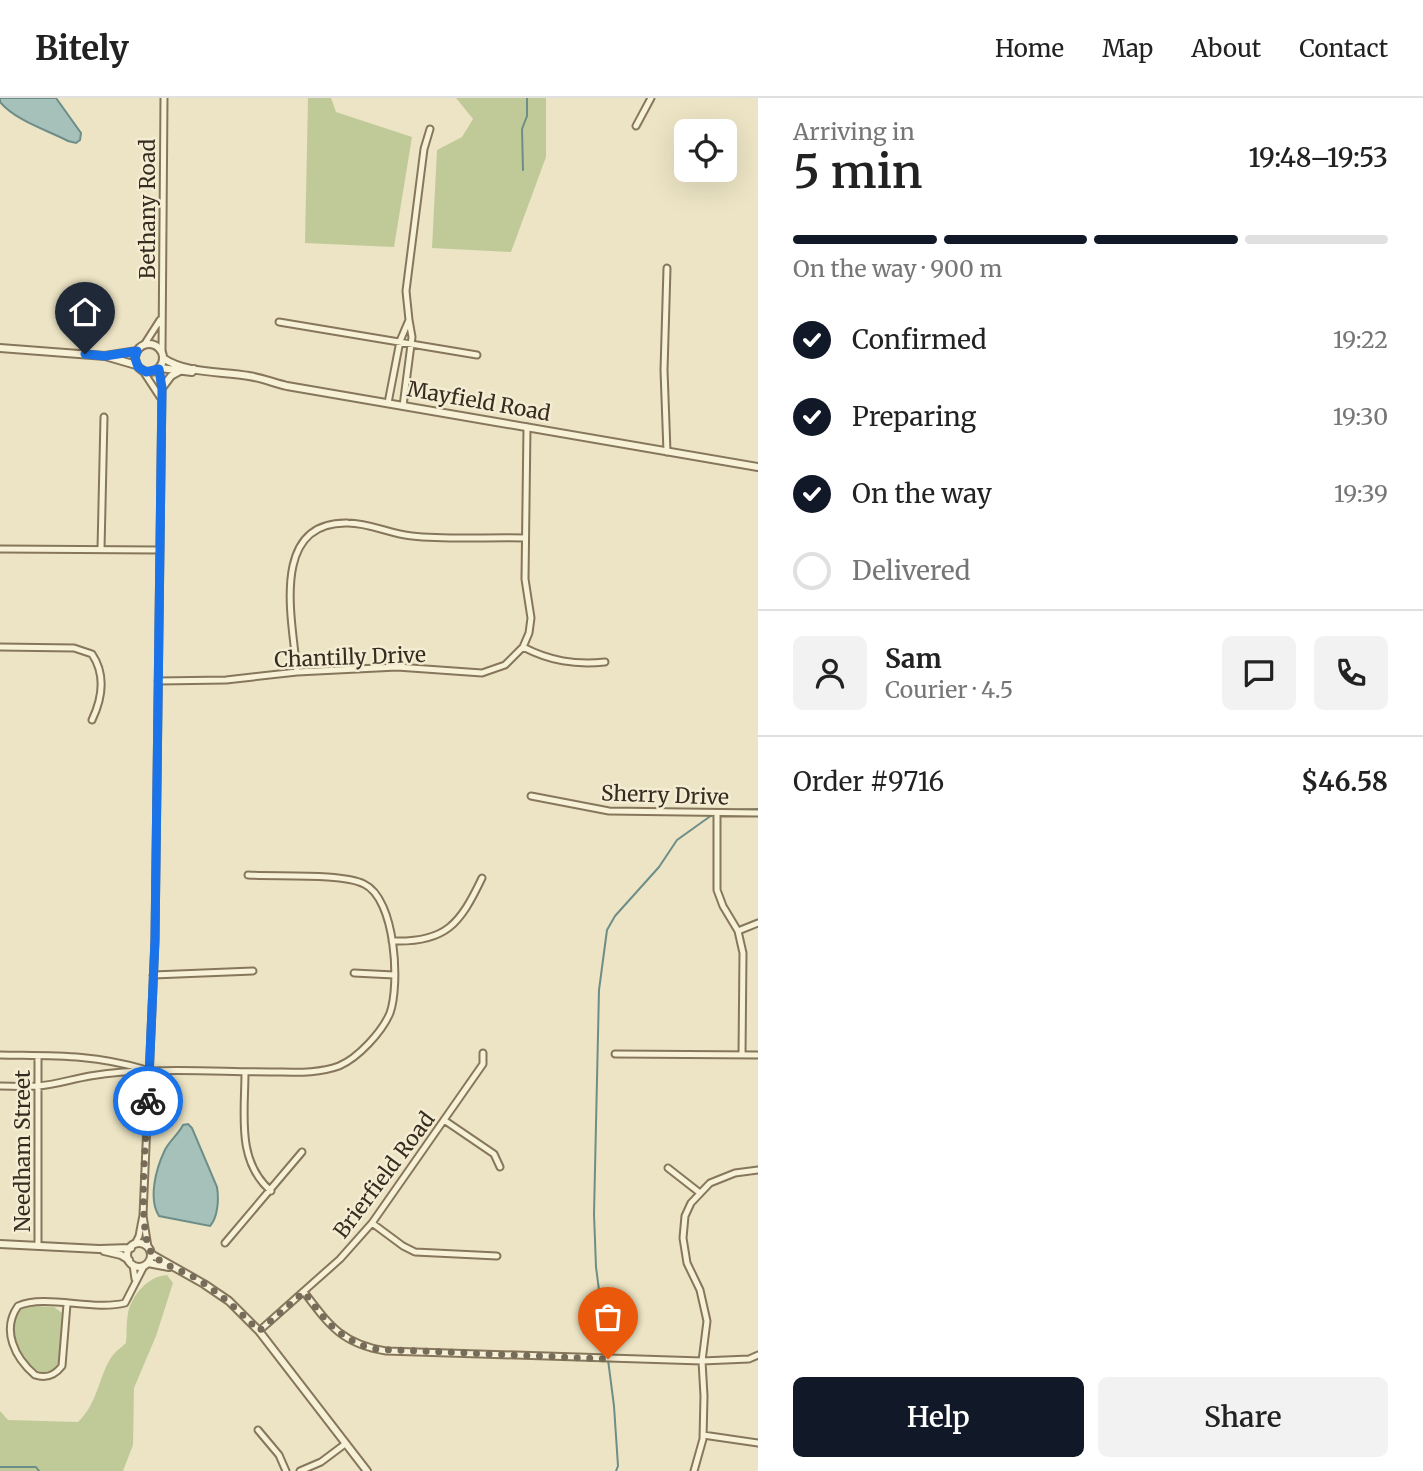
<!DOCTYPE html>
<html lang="en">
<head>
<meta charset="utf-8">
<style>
	body { margin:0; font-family:Merriweather,serif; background:#f2f2f2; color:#222; height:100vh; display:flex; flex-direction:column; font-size:26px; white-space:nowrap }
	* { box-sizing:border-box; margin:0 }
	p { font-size:23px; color:#767676 }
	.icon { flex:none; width:38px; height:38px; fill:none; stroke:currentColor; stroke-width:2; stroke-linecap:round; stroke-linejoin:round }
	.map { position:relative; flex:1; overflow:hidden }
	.drawer { display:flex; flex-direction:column; background:#fff; width:665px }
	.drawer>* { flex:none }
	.controls { position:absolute; left:674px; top:21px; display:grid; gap:14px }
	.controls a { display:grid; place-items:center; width:63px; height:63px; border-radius:10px; background:#fff; box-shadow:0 7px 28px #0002; font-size:35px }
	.pin { position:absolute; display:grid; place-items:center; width:60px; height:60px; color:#fff; margin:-72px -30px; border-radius:50% 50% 50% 0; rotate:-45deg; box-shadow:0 0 7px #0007 }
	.pin .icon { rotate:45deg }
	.courier { position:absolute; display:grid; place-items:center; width:70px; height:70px; margin:-35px; border:5px solid #1a73e8; border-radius:50%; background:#fff; color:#222; box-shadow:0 2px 9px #0007 }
	.summary em { font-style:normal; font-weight:600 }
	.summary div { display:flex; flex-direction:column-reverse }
	.summary { display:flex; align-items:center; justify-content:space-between; height:119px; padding:0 35px }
	h1 { font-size:46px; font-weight:600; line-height:52px }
	.bar { display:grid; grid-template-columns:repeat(4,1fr); gap:10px 7px; align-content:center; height:84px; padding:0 35px }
	.bar i { height:9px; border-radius:5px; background:#e0e0e0 }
	.bar .current { background:#111827 }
	.bar p { grid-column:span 4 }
	.line { display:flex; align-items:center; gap:18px; padding:0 35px; border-top:2px solid #e0e0e0 }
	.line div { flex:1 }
	.round { display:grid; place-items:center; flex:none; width:74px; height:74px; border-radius:10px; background:#f2f2f2 }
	ol { padding:0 35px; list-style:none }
	li { display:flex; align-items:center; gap:21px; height:77px }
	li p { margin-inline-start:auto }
	li .icon { padding:7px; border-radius:50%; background:#111827; color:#fff; stroke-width:4 }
	li:last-child { color:#767676 }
	li i { width:38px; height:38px; border:4px solid #e0e0e0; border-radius:50% }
	.primary-button { display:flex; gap:14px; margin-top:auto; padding:14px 35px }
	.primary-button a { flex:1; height:80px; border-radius:10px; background:#111827; color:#fff; font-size:28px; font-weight:600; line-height:80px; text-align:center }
	.primary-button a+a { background:#f2f2f2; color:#222 }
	header { display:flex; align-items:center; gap:42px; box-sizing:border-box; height:98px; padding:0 35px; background:#fff; border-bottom:2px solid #e0e0e0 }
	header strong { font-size:33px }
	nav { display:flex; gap:38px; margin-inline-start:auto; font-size:24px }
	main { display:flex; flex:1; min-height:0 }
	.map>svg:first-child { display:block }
	.green { fill:#c0ca98 }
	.water { fill:#a6c0ba; stroke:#6d8e88; stroke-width:2 }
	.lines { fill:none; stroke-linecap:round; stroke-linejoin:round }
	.stream { stroke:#6d8e88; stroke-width:2 }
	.minor-casing { stroke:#86765b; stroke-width:9 }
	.tertiary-casing { stroke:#86765b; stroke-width:10 }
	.minor { stroke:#f7f1d7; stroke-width:5 }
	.tertiary { stroke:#f7f1d7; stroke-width:6 }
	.done { stroke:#766c59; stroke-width:7; stroke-dasharray:0 12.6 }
	.route { stroke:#1a73e8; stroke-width:9 }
	.labels { text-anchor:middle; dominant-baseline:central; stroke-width:5; stroke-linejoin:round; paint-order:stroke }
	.street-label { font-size:21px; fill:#372c1f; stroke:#f4edd3 }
</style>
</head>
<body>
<header>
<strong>Bitely</strong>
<nav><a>Home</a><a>Map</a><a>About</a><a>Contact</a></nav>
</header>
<main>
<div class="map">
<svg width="758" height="1373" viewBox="0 0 758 1373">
	<rect width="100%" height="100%" fill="#ece4c4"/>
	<path class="green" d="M 308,0 L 331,0 L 336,14 L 412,39 L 394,149 L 305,145 Z
		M 456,0 L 546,0 L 546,59 L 511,154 L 432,150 L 437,52 L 462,39 L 473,21 Z
		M 167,1177 L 173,1185 L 156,1238 L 134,1290 L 133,1347 L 123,1373 L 0,1373 L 0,1313 L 8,1322 L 78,1324 C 99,1304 99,1275 113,1257 C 117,1252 122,1249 126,1245 C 127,1235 126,1225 128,1215 C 132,1197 148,1178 167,1177 Z
		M 33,1208 L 54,1209 L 62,1215 L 59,1265 C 37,1298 0,1233 18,1214 C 21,1210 28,1209 33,1208 Z"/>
	<path class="water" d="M 0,0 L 56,0 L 81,35 L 80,42 L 76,45 L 68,43 C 47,32 16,23 0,4 Z
		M 188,1026 L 192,1030 L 217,1089 C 219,1101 218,1119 210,1128 L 159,1118 C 148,1101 156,1071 164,1054 C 168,1044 178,1037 183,1027 Z"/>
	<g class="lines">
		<path class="stream" d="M 523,72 L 522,31 L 527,18 L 527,0
			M 731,712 L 758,711
			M 0,1369 L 36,1369 L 39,1373
			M 616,1373 L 618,1368 L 614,1308 L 596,1169 L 594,1116 L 599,892 L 607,832 L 615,818 L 659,769 L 677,742 L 712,717"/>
		<defs>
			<path id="minor" d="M 636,28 L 651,0
				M 409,222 L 406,193 L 424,51 L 430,31
				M 279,224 L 477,257
				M 144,247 L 160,222
				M 162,253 L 164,0
				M 143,273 L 160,299
				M 388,305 L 400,243 L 409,222 L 412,239 L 403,308
				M 667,354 L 664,272 L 667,170
				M 0,451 L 159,452
				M 101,451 L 104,319
				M 0,549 L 74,550 L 92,556 C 106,577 102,601 92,622
				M 523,549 C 550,563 575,567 605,564
				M 297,574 C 293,525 268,423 348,425 C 370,425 390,436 412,438 C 449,442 488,439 525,440
				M 158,583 L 226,582 L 297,574 L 397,569 L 482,575 L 505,567 L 523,549 L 529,535 L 531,520 L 525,481 L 527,329
				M 531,698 L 609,713 L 758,715
				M 717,715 L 717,792 L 723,808 L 738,833 L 743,855 L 742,957
				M 738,833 L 758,825
				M 392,843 C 446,845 460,826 482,780
				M 354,875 L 394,877
				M 153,877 L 253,873
				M 615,956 L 758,957
				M 0,957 C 53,958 91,956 143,971
				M 38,958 L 38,1148
				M 245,974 C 245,1016 236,1063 271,1093
				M 0,988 C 12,988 25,989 37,988 C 55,987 72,981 90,978 C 109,975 129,973 148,973 C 189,971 230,974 270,974 C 294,974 317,976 339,968 C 358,960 382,934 390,915 C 400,887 396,801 364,786 C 342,775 276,779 248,777
				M 444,1022 L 494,1056 L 500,1069
				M 668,1070 L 700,1095
				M 143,1118 L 148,1149
				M 372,1125 L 403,1148 L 415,1154 L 497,1158
				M 225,1145 L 302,1054
				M 135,1146 L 139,1138 L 143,1117 L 155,842 L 162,290 L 159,271
				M 133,1167 L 135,1181
				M 304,1194 C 329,1227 342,1246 386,1253 L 702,1263 L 749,1261 L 758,1257
				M 67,1206 L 62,1268 C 55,1277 47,1281 35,1277 C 15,1260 1,1232 18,1208 C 45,1196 93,1213 125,1205 L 144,1168
				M 259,1233 L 340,1161 L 372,1125 L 483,966 L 483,955
				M 258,1332 L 279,1357 L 286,1373
				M 703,1337 L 758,1345
				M 300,1373 L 321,1364 L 345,1346
				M 694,1373 L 703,1341 L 704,1298 L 702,1263 L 707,1223 L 700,1192 L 687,1165 L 683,1140 L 685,1118 L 691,1105 L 710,1085 L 735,1075 L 758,1072"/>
			<path id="tertiary" d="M135 260a14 14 0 1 1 28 0a14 14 0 1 1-28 0Z
				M 0,250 L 105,258 L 137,253
				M 105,258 L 136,267
				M 163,260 C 186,276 222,273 249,278 C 262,280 274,285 287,288 L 758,369
				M 160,270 L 192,274 L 194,271
				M 162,290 L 171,278 L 180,273
				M127 1157a12 12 0 1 1 24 0a12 12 0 1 1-24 0Z
				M 0,1146 L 99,1151 L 131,1150
				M 104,1153 L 121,1157 L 129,1162
				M 151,1156 L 204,1186 L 229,1203 L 259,1233 L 367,1373
				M 148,1165 L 169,1169"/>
		</defs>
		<use href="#minor" class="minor-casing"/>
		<use href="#tertiary" class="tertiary-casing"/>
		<use href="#minor" class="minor"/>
		<use href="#tertiary" class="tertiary"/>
	</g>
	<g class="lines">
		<path class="done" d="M 148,1003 C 147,1032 135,1141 154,1158 C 164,1167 179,1172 192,1178 C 218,1193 238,1212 259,1233 L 304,1194 C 326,1223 336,1239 373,1251 L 608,1261"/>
		<path class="route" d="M 85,256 L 105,258 L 137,253 L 135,260 L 138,269 L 146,274 L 159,271 L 162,290 L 155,842 L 148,1003"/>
	</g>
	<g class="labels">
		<g class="street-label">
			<text transform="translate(147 111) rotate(-90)">Bethany Road</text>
			<text transform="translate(479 303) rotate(10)">Mayfield Road</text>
			<text transform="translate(350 559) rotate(-2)">Chantilly Drive</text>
			<text transform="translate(665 697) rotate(2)">Sherry Drive</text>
			<text transform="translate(22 1053) rotate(-90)">Needham Street</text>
			<text transform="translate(384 1077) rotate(-53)">Brierfield Road</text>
		</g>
	</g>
</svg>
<div class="controls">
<a><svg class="icon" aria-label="locate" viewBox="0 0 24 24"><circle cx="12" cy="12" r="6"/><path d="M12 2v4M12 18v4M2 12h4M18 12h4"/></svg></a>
</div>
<div class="pin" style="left:608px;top:1261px;background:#ea580c"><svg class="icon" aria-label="bag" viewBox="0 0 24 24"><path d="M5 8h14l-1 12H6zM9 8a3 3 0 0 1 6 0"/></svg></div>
<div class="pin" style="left:85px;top:256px;background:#1f2937"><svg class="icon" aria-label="home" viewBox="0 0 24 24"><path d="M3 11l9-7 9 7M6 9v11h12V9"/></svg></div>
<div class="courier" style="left:148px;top:1003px"><svg class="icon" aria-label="bike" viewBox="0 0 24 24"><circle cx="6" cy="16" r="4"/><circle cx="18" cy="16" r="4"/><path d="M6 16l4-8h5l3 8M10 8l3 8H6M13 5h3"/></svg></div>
</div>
<section class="drawer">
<div class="summary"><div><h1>5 min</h1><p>Arriving in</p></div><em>19:48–19:53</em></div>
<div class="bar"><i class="current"></i><i class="current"></i><i class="current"></i><i></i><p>On the way · 900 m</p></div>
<ol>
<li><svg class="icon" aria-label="check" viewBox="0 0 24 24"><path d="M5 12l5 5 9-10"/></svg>Confirmed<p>19:22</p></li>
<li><svg class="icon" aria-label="check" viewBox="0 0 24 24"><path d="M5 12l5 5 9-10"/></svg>Preparing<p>19:30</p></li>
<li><svg class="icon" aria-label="check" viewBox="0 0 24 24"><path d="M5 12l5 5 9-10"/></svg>On the way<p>19:39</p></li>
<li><i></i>Delivered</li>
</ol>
<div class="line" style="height:126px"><a class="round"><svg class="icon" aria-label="person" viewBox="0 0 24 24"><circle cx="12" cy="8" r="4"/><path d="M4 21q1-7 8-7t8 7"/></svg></a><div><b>Sam</b><p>Courier · 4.5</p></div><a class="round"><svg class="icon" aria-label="chat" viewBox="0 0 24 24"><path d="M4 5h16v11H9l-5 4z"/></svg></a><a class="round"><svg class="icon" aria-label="phone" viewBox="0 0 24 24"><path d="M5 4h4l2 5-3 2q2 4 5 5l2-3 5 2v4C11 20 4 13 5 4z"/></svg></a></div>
<div class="line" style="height:91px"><div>Order #9716</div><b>$46.58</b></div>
<div class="primary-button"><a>Help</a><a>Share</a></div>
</section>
</main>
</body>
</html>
